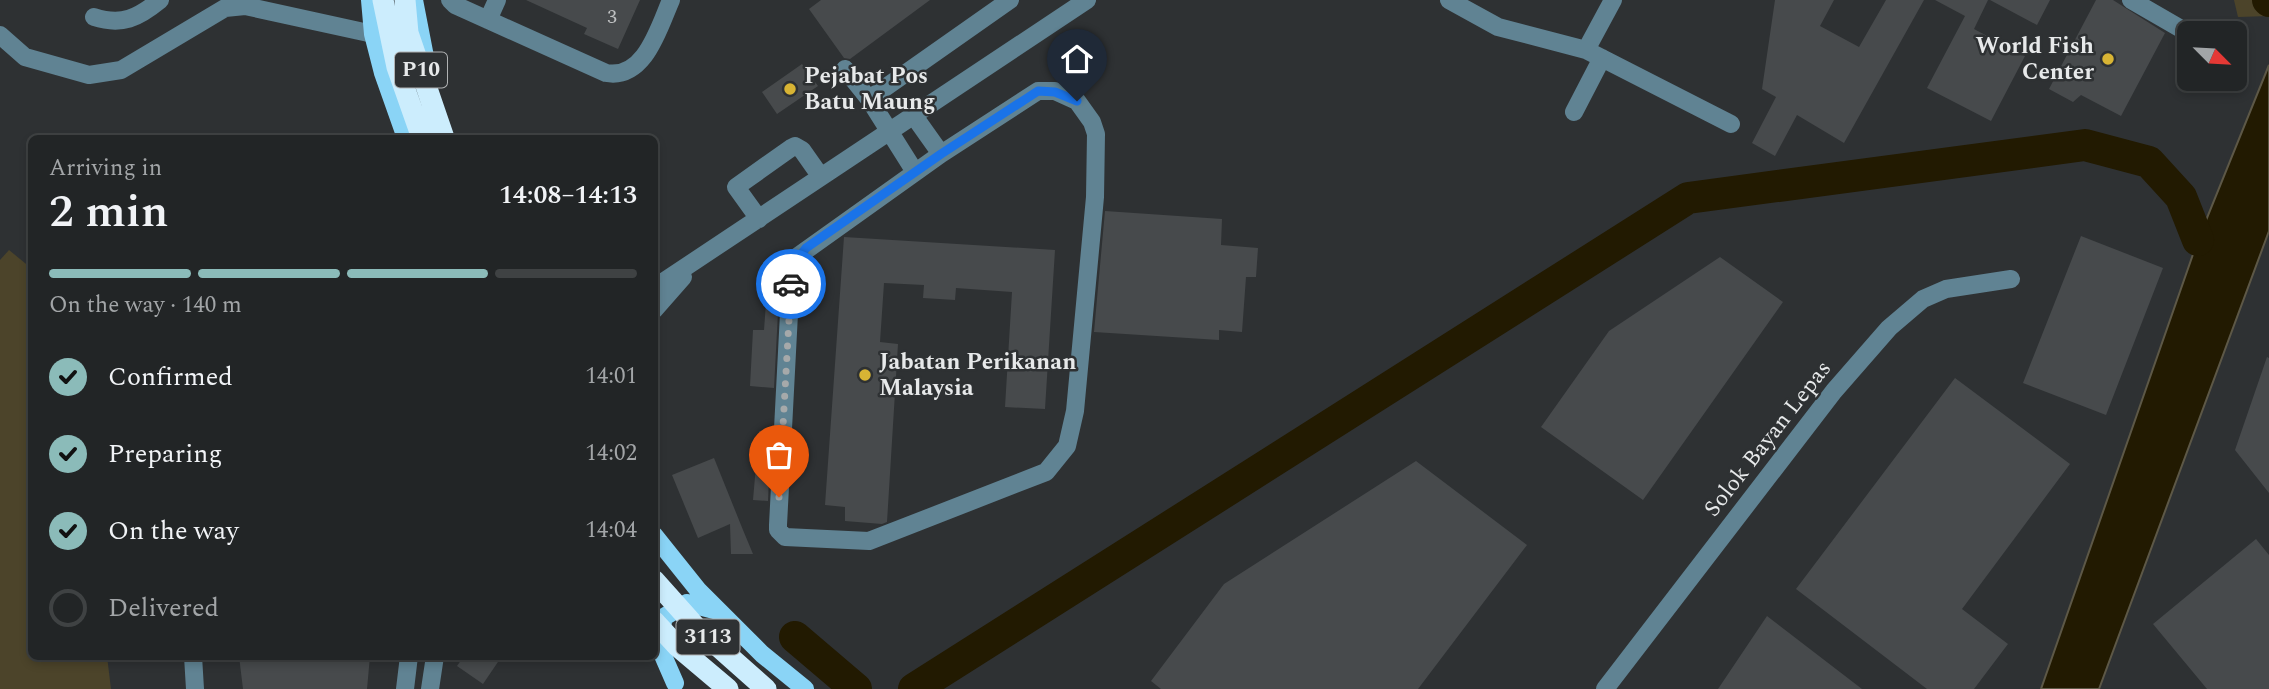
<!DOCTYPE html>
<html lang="en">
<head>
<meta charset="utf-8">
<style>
	body { margin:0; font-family:Spectral,serif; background:#2a2d2e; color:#f1f3f6; height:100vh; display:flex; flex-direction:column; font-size:26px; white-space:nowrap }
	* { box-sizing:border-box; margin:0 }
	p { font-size:23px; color:#a2a5a7 }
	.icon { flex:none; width:38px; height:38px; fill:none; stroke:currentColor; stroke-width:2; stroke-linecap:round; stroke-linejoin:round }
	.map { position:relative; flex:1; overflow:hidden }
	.sheet { position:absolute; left:28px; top:135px; width:630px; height:525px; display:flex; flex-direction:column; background:#222526; border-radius:10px; box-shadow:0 4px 10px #0003,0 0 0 2px #3f4243 }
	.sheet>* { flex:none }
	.needle { width:46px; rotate:114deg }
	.controls { position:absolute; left:2177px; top:21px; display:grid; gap:14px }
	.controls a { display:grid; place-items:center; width:70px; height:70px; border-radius:10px; background:#222526; box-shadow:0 4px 10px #0003,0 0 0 2px #3f4243; font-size:35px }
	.pin { position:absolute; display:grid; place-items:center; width:60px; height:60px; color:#fff; margin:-72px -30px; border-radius:50% 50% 50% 0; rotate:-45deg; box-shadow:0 0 7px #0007 }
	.pin .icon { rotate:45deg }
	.courier { position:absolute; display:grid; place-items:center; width:70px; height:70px; margin:-35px; border:5px solid #1a73e8; border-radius:50%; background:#fff; color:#222; box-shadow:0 2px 9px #0007 }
	.summary em { font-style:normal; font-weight:600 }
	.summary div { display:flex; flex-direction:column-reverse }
	.summary { display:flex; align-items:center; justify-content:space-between; height:119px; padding:0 21px }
	h1 { font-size:46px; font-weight:600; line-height:52px }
	.bar { display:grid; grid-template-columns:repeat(4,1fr); gap:10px 7px; align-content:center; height:84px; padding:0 21px }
	.bar i { height:9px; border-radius:5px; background:#3f4243 }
	.bar .active { background:#8bbbb9 }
	.bar p { grid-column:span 4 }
	ol { padding:0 21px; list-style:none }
	li { display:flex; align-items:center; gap:21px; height:77px }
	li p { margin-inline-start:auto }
	li .icon { padding:7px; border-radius:50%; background:#8bbbb9; color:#111; stroke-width:4 }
	li:last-child { color:#a2a5a7 }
	li i { width:38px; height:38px; border:4px solid #3f4243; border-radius:50% }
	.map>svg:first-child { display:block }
	.green { fill:#4c442a }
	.water { fill:#221a01; stroke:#5d5847; stroke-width:2 }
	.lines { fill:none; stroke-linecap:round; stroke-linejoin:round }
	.river { stroke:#221a01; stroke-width:32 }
	.building { fill:#474a4c }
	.minor { stroke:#608393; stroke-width:18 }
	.major { stroke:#8ad4f6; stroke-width:18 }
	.highway { stroke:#ccedfd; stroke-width:21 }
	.highway-bridge { stroke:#ccedfd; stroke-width:21 }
	.done { stroke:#a6a9aa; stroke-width:7; stroke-dasharray:0 12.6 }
	.route { stroke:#1a73e8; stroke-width:9 }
	.poi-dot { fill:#d8b434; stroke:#2e3133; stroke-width:2.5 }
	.labels { text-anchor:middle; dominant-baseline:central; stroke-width:5; stroke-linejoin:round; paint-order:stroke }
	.number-label { font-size:19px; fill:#bfc1c2 }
	.shield { fill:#2e3133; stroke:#b0b2b3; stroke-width:2 }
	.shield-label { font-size:21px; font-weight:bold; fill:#e7e9ea }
	.poi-label { font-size:23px; font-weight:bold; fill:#e7e9ea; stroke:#2e3133; text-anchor:start }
	.street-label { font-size:23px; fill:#e7e9ea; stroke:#2e3133 }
</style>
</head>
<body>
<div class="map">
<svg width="2269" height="689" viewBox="0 0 2269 689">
	<rect width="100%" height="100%" fill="#2e3133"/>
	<path class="green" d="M 2234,0 L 2269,0 L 2269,16 L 2238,17 Z
		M 9,250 L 31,268 L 32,656 L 107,656 L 111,689 L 0,689 L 0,260 Z"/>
	<path class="water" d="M 2269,65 L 2269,231 L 2099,689 L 2041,689 L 2198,240 Z"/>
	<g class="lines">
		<path class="river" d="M 2268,0 L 2269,1
			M 795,637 L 856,689
			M 914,689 L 1688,198 L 2085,145 L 2149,162 L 2181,197 L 2198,240"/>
	</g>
	<path class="building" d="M 526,0 L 640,0 L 618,49 L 584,34 L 587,28 Z
		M 821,0 L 930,0 L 850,59 L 844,58 L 809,9 Z
		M 1775,0 L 1834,0 L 1820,26 L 1859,47 L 1886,0 L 1924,0 L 1844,143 L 1797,115 L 1775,156 L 1752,143 L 1776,97 L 1762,89 Z
		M 1935,0 L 1988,0 L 1974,29 L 2025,56 L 1991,121 L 1927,88 L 1965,16 Z
		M 1990,0 L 2050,0 L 2037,25 Z
		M 2096,0 L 2113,0 L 2165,33 L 2121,116 L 2081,95 L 2073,102 L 2049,89 Z
		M 802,64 L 818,86 L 777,114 L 762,92 Z
		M 1105,211 L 1222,219 L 1221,245 L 1258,248 L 1256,277 L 1246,277 L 1242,332 L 1219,330 L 1219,340 L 1094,332 Z
		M 2081,236 L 2163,268 L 2106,415 L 2023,383 Z
		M 844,237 L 1055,250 L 1045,409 L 1005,407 L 1012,292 L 956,288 L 955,300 L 923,298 L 924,285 L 884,283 L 880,342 L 898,344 L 887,522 L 882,524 L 845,521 L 845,507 L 825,505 Z
		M 1720,257 L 1783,302 L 1643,500 L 1541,427 L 1609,331 Z
		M 769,262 L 783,263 L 780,274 L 774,388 L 750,386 L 753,330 L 764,330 Z
		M 2267,357 L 2269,358 L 2269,493 L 2235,450 Z
		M 1955,378 L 2070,464 L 1962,609 L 2008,644 L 1974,689 L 1927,689 L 1796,589 Z
		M 759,431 L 771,432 L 768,501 L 753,500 Z
		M 714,458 L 743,530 L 753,554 L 731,554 L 730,524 L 698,538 L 672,475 Z
		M 1416,461 L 1527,545 L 1418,689 L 1161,689 L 1151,681 L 1224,584 Z
		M 2256,539 L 2269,555 L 2269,689 L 2207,689 L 2153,624 Z
		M 1767,616 L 1862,689 L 1718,689 Z
		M 239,656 L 370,656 L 367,689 L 243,689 Z
		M 464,656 L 502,656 L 483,684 L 457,666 Z"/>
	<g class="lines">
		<path class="minor" d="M 450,0 L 455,5 L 606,73 C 645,80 659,27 671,0
			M 1449,0 L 1498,27 L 1586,50 L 1731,124
			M 2131,0 L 2183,30
			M 94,17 C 122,26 138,18 160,0
			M 488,20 L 497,0
			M 0,35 L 25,57 L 89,75 L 121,70 L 225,8 L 245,6 L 373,34
			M 1586,50 L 1613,0
			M 845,69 L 869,99 L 915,172
			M 1038,91 L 1055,91 L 1077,101 L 1092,122 L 1096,134 L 1095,197 L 1075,411 L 1067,446 L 1046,472 L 869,541 L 785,537 L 778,530 L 778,525 L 791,275 L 798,256 L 941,154 Z
			M 869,99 L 1010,0
			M 1574,112 L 1602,58
			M 914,116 L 941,154
			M 759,219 L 736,187 L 791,148 L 795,146 L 802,150 L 821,177
			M 654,288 L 1087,0
			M 654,310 L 683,277
			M 193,656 L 195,689
			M 405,689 L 409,656
			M 430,689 L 435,656
			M 1605,689 L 1834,391 L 1889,328 L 1923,299 L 1946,289 L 2011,279"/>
		<path class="major" d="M 370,0 L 373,34 L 383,73 L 406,138
			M 414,0 L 426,62
			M 654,535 L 698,590 L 762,654 L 805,689
			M 675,683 L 658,644 L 664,617 L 687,603 L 718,611"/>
		<path class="highway" d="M 383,0 L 397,67 L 422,138
			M 405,0 L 408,33 L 444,138"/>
		<path class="highway-bridge" d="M 654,580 L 696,627 L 766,689
			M 654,621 L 677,646 L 728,689"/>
	</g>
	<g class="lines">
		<path class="done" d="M 779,497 L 791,284"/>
		<path class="route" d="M 791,284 L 793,265 L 806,248 L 941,154 L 1038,91 L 1055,92 L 1077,101"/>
	</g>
	<g class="poi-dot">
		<circle cx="2108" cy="59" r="7"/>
		<circle cx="790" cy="89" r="7"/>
		<circle cx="865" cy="375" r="7"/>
	</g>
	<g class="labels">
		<g class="number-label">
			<text x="612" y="17">3</text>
		</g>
		<g class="shield">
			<rect x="395" y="52.5" width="52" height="35" rx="5"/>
			<rect x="676.5" y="619.5" width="63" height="35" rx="5"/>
		</g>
		<g class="shield-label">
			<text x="421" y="70">P10</text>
			<text x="708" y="637">3113</text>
		</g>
		<g class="poi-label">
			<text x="2094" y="46" text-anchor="end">World Fish<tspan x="2094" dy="26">Center</tspan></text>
			<text x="804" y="76">Pejabat Pos<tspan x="804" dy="26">Batu Maung</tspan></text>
			<text x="879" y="362">Jabatan Perikanan<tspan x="879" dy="26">Malaysia</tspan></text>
		</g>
		<g class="street-label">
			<text transform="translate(1768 439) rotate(-52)">Solok Bayan Lepas</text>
		</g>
	</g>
</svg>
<div class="controls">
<a><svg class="needle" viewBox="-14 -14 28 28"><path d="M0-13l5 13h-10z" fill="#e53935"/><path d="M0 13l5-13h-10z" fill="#a2a5a7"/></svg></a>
</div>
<div class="pin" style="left:779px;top:497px;background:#ea580c"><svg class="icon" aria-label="bag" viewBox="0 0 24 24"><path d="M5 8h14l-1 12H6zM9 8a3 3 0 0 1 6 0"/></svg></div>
<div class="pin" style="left:1077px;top:101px;background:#1f2937"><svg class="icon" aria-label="home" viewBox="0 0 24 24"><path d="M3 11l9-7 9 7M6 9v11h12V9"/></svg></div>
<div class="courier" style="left:791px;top:284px"><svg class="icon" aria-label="car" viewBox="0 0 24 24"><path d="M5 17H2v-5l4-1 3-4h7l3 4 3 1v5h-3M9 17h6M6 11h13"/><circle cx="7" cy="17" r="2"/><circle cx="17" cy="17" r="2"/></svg></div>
<section class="sheet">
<div class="summary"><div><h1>2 min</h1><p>Arriving in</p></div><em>14:08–14:13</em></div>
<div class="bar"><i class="active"></i><i class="active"></i><i class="active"></i><i></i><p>On the way · 140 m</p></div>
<ol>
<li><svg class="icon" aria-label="check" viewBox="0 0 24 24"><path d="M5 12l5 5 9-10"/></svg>Confirmed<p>14:01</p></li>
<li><svg class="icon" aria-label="check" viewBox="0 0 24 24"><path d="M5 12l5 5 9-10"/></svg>Preparing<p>14:02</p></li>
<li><svg class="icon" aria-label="check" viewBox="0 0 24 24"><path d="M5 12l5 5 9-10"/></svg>On the way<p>14:04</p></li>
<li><i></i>Delivered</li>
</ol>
</section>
</div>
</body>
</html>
